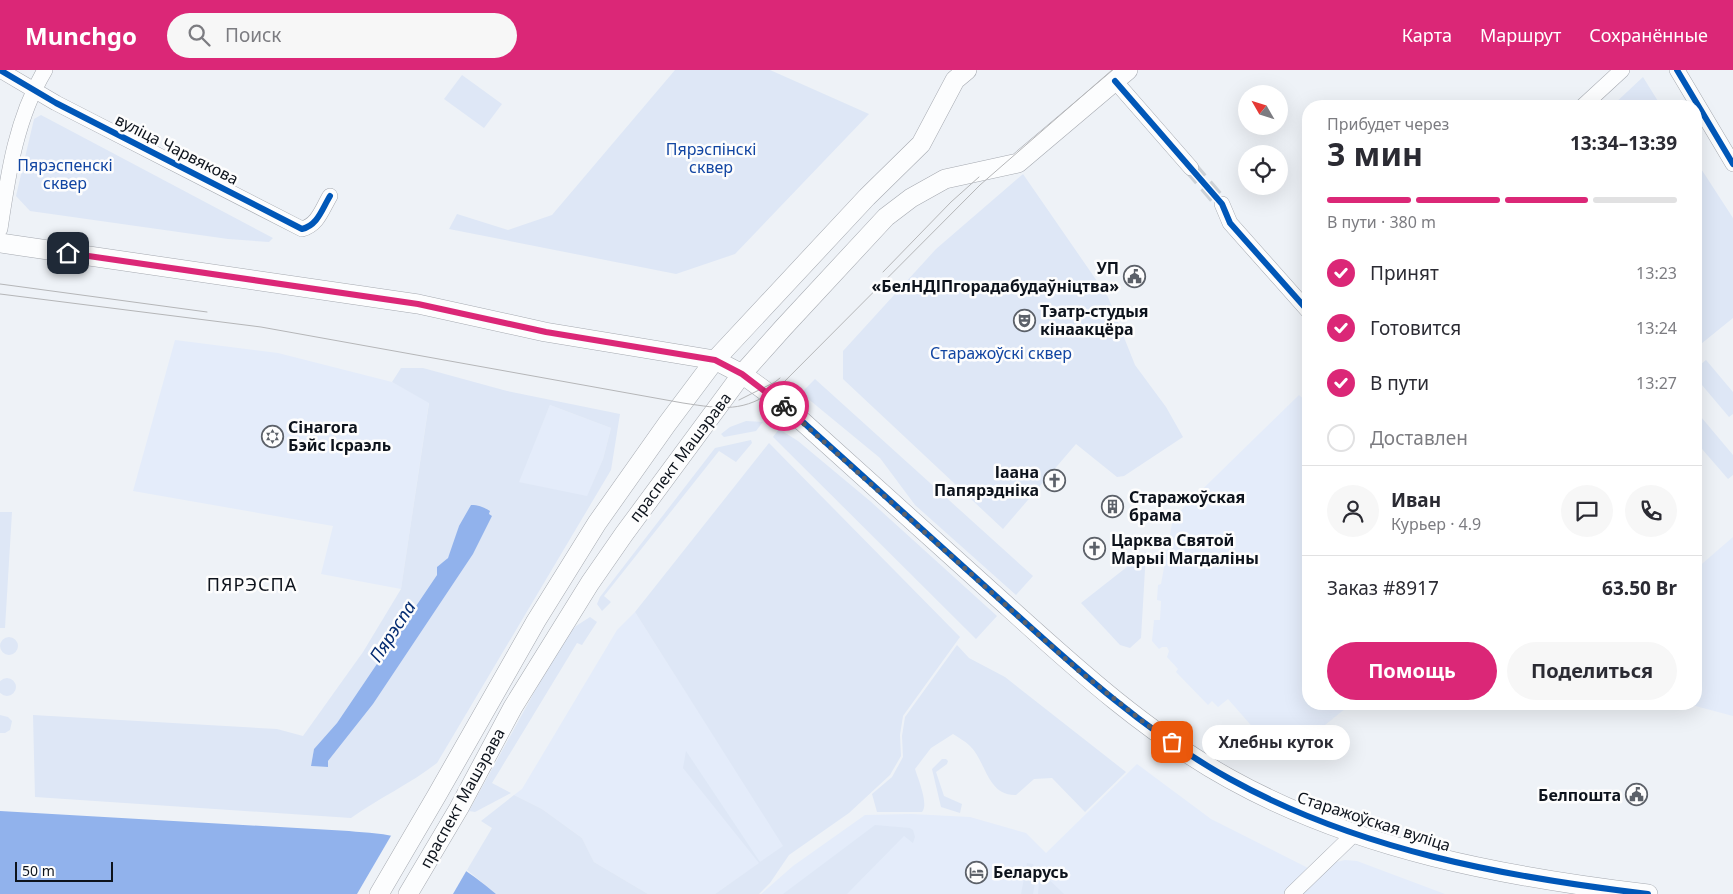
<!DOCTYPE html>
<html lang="ru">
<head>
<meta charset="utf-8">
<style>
	body { margin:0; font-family:"Noto Sans",sans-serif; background:#f7f7f7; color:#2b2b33; height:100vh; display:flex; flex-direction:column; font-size:19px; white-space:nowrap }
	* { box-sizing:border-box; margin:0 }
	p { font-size:16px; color:#7c7c81 }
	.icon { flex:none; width:28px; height:28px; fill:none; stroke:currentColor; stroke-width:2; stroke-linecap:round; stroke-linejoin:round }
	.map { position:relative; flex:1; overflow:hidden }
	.drawer { position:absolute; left:1302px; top:30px; width:400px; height:610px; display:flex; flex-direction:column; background:#fff; border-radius:20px; box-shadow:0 5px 20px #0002 }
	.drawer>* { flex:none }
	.needle { width:32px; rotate:309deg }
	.buttons { position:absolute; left:1238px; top:15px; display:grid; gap:10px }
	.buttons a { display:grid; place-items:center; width:50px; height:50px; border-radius:50%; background:#fff; box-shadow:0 5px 20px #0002; font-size:25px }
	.scale { position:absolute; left:15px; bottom:12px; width:98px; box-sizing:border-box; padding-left:5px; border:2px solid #0d131c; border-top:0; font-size:14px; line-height:18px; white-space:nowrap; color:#0d131c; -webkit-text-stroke:4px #fdfdfd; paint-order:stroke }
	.pin { position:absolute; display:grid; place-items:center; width:42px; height:42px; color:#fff; margin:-21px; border-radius:10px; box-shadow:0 2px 8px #0006 }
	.courier { position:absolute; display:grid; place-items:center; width:50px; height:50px; margin:-25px; border:4px solid #db2777; border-radius:50%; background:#fff; color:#222; box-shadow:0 1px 6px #0007 }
	.bubble { position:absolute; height:35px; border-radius:18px; background:#fff; box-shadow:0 5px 20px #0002; font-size:16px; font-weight:700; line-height:35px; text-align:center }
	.headline em { font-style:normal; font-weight:700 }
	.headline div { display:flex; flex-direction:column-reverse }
	.headline { display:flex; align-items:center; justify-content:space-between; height:85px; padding:0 25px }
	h1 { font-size:32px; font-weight:700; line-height:38px }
	.bar { display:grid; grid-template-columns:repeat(4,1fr); gap:8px 5px; align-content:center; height:60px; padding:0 25px }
	.bar i { height:6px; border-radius:4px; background:#e1e1e2 }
	.bar .active { background:#db2777 }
	.bar p { grid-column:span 4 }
	.line { display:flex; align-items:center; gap:12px; padding:0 25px; border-top:1px solid #e1e1e2 }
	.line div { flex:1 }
	.round { display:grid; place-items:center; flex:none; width:52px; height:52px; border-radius:26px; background:#f7f7f7 }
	ol { padding:0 25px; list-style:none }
	li { display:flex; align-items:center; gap:15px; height:55px }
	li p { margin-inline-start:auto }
	li .icon { padding:5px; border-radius:50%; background:#db2777; color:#fff; stroke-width:4 }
	li:last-child { color:#7c7c81 }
	li i { width:28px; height:28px; border:2px solid #e1e1e2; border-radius:50% }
	.primary-button { display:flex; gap:10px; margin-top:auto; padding:10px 25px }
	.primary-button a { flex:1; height:58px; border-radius:30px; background:#db2777; color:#fff; font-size:20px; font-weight:700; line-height:58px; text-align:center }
	.primary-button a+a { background:#f7f7f7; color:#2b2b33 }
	header { display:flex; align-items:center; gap:30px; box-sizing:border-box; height:70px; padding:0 25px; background:#db2777; color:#fff }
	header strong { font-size:24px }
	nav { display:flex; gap:28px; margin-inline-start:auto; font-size:18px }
	.search { width:350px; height:45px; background:#f7f7f7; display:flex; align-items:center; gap:12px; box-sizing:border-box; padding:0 18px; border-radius:28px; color:#7c7c81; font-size:19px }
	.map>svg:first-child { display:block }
	.built { fill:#e4ecfa }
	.green { fill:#dee7f6; fill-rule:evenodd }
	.water { fill:#91b2ec }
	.pier { fill:#eef2f7 }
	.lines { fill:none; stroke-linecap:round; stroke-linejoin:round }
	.minor-tunnel { stroke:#ccd1d6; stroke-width:15; stroke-dasharray:15 8; stroke-linecap:butt }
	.minor-casing { stroke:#a5a9b0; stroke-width:16 }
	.major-casing { stroke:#a5a9b0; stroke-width:20 }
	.minor { stroke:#fcfdfe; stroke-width:15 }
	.major { stroke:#fcfdfe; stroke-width:19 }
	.tram { stroke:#b5b6b8; stroke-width:1 }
	.cycleway-casing { stroke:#fdfdfd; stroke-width:9 }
	.cycleway { stroke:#0057b8; stroke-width:6 }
	.done { stroke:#5c6169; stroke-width:5; stroke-dasharray:0 9 }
	.route { stroke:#db2777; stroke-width:6 }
	.labels { text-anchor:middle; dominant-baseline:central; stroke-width:5; stroke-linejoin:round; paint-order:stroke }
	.street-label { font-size:16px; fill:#0d131c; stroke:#fdfdfd }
	.park-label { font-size:16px; fill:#1145a2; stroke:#fdfdfd }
	.poi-label { font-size:16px; font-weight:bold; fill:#0d131c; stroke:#fdfdfd; text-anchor:start }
	.neighbourhood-label { font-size:18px; letter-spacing:1px; fill:#0d131c; stroke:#fdfdfd }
	.water-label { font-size:18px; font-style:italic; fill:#052c72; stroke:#fdfdfd }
</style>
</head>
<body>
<header>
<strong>Munchgo</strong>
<div class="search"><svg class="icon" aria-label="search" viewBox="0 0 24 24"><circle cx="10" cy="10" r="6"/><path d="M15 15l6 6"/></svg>Поиск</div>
<nav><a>Карта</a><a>Маршрут</a><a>Сохранённые</a></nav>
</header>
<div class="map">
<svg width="1733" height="824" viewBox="0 0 1733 824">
	<rect width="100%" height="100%" fill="#eef2f7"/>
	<path class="built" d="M 175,270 L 278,283 L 392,312 L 429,332 L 401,519 L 321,504 L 333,456 L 133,421 Z
		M 1299,325 L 1309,334 L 1309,634 L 1351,634 L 1289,684 L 1271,662 L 1263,669 L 1228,629 L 1218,637 L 1212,631 L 1208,635 L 1176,602 L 1178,599 L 1167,587 L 1169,581 L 1167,577 L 1162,577 L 1159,579 L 1152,571 L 1154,550 L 1160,550 L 1161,531 L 1157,530 L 1158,515 L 1161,514 L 1173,448 Z
		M 550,335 L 611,358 L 603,389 L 587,427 L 518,412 Z
		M 1733,467 L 1733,646 L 1688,634 L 1696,634 L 1696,499 Z
		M 635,542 L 784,776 L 715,824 L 648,824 L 594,792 L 582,768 L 542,739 L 514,725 L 522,719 L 617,560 Z
		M 1137,694 L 1211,749 L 1314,801 L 1290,824 L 761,824 L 793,796 L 865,745 L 911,744 L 970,747 L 1026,763 L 1046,783 Z
		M 1345,790 L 1357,791 L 1445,824 L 1303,824 L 1332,793 Z"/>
	<path class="green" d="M 675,0 L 770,0 L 869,44 L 735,184 L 676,204 L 449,159 L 457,144 L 508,160 L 552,145 Z
		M 462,5 L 502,34 L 484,58 L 444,29 Z
		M 1643,7 L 1661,36 L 1612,36 Z
		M 41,45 L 273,168 L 269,172 L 228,169 L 30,141 L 16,126 L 34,49 Z
		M 1696,91 L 1733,148 L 1733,248 L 1696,278 Z
		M 1023,104 L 1108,227 L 1135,295 L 1166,337 L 1183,367 L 1124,406 L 1117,407 L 1076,374 L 1003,459 L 843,309 L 843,281 L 936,179 Z
		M 1706,290 L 1733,322 L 1733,344 L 1729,347 L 1696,308 L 1696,298 Z
		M 401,298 L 423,298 L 507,321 L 620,344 L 611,400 L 437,693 C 410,714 379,728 351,748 L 35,727 L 33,645 L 277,659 L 303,666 L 363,582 L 401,519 L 429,333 L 392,312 ZM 550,335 L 611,358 L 603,389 L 587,426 L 519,412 ZM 490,441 L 489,445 L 492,446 L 473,484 L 373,634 L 328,691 L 328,697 L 311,696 L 314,679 L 337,653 L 437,505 C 437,492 441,496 447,489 C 453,481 456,466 459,456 Z
		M 815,309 L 1033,506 L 1016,525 L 915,435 L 880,388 L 801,323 Z
		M 1696,341 L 1733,385 L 1733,405 L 1728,409 L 1696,372 Z
		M 746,351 L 763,352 L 756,361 L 724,367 L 721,364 L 730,357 Z
		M 779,359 L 798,371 L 870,431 L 997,546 L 976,569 L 773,367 Z
		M 751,370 L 752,373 L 736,392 L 719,381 L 604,526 L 611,532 L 602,541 L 597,534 L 600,527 L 715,378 Z
		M 769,373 L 960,567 L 903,646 L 900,665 L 901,686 L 890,705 L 849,743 L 789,785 L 770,813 L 759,824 L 715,824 L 759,793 L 683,698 L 686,681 L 760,792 L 783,776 L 635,542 Z
		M 0,442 L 12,442 L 5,558 L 0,558 Z
		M 1146,482 L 1141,568 L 1130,578 L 1120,575 L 1081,533 Z
		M 590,547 L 597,552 L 582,575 L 577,573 L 492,713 L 511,723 L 475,742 L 469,741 L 564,568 L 576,556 Z
		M0 576a9 9 0 1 1 18 0a9 9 0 1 1-18 0Z
		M 957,575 L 969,588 L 1005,607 L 1126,702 L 1085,742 L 1052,708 L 1034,709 L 1016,725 C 987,726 986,691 970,676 C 965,671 959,668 953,664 L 931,678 L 915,699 C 918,709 929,734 922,742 L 877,742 L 872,724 L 892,707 L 903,687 L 902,666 L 905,647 Z
		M-2 617a9 9 0 1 1 18 0a9 9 0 1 1-18 0Z
		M 0,645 L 8,647 L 12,651 L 10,660 L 5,663 L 0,663 Z
		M 942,689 L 946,689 L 948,691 L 947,694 L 936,702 L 944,726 L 962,734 L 960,743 L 941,737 L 932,699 Z
		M 514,725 L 542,739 L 582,768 L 594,792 L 648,824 L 496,824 L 467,800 L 492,758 L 481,751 Z
		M 875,755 L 910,758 L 913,760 L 915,767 L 913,773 L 904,766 L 847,824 L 783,824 Z
		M 1027,793 L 1033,794 C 1037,804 1035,814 1033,824 L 1021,824 Z
		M 1040,801 L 1064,824 L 1038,824 Z"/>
	<path class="water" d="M 471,435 C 479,435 483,437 490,441 L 489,444 L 492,446 L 473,484 L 373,634 L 328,691 L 328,697 L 311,696 L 314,679 L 337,653 L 437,505 L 437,497 L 448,488 L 459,456 Z
		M 0,741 L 349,761 C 367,763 386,763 403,769 C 438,781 468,800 496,824 L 0,824 Z"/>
	<path class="pier" d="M 392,764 L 414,770 L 437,779 L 468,798 L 453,824 L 357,824 Z"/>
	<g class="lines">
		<path class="minor-tunnel" d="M 1191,98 L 1222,134"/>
		<defs>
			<path id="minor" d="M 0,0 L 56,33 L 302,159 C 318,155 322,139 330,126
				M 1677,0 L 1733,94
				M 1115,11 L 1191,98
				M 1583,36 L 1622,0
				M 1222,134 L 1230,153 L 1309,242
				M 0,159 C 8,105 16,48 45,0
				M 1292,824 L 1355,763"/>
			<path id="major" d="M 0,173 L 418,234 L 545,262 L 715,290 L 742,304 L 783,334 C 854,398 925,462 996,526 C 1069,592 1143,661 1230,709 C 1358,780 1505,807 1648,824
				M 379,824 L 437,725 L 536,551 L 597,453 L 667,354 L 715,290 L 867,127 L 921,74 L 955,10 L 967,0
				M 408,824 L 459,738 L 513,637 L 590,513 L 624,464 L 742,304 L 783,258 L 886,147 L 911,128 L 945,109 L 1018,93 L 1128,0"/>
		</defs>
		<use href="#minor" class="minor-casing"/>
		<use href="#major" class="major-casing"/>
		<use href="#minor" class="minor"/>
		<use href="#major" class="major"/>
		<path class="tram" d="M 883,202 L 951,132 L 979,107
			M 0,214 L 207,242
			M 0,224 L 261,257 L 683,333 C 723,339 743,343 778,318 L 980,115 L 1112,0
			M 739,330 L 775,312 L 780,308"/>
		<defs>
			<path id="cycleway" d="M 0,0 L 56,33 L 302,159 C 318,155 322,139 330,126
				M 1677,0 L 1733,94
				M 1115,11 L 1222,134 L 1230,153 L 1309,242
				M 783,334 C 854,398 925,462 996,526 C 1069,592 1143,661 1230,709 C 1358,780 1505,807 1648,824"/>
		</defs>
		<use href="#cycleway" class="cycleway-casing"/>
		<use href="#cycleway" class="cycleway"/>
	</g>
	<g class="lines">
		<path class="done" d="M 784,336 L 1078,600 L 1146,654 L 1172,672"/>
		<path class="route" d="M 68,183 L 418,234 L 546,262 L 715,290 L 742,304 L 784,336"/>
	</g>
	<defs>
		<symbol id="civic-ring" viewBox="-11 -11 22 22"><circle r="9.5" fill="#fdfdfd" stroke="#5c6169" stroke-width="1.5"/><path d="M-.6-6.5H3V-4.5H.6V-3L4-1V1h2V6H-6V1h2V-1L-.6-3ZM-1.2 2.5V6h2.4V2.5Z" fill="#5c6169"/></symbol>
		<symbol id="theatre-ring" viewBox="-11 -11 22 22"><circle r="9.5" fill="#fdfdfd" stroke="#5c6169" stroke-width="1.5"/><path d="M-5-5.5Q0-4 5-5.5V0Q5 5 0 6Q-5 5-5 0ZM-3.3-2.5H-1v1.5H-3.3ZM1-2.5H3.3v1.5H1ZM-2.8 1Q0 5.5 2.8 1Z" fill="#5c6169"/></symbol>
		<symbol id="synagogue-ring" viewBox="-11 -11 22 22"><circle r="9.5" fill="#fdfdfd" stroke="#5c6169" stroke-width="1.5"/><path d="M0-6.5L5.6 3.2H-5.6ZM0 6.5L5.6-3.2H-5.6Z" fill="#5c6169"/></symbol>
		<symbol id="church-ring" viewBox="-11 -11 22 22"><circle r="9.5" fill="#fdfdfd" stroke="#5c6169" stroke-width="1.5"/><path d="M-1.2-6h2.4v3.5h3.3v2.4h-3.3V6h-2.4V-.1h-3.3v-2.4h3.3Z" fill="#5c6169"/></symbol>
		<symbol id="building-ring" viewBox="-11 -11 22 22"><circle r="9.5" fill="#fdfdfd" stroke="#5c6169" stroke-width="1.5"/><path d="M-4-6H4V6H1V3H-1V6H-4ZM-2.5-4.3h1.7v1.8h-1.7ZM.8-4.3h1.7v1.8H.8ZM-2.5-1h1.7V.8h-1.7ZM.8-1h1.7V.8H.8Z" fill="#5c6169"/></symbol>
		<symbol id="hotel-ring" viewBox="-11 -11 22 22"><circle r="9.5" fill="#fdfdfd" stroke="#5c6169" stroke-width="1.5"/><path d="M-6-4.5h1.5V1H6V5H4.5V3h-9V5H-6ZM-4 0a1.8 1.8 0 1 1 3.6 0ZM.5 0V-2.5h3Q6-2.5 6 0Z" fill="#5c6169"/></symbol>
	</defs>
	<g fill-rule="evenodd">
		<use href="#civic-ring" x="1122" y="194" width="25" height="25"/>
		<use href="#theatre-ring" x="1012" y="238" width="25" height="25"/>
		<use href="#synagogue-ring" x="260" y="354" width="25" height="25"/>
		<use href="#church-ring" x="1042" y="398" width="25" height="25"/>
		<use href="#building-ring" x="1100" y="424" width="25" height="25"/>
		<use href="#church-ring" x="1082" y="466" width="25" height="25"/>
		<use href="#civic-ring" x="1624" y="712" width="25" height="25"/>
		<use href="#hotel-ring" x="964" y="790" width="25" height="25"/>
	</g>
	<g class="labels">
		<g class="street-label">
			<text transform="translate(177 79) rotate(27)">вуліца Чарвякова</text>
			<text transform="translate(680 387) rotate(-53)">праспект Машэрава</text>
			<text transform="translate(462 728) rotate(-61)">праспект Машэрава</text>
			<text transform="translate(1374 751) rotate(18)">Старажоўская вуліца</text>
		</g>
		<g class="park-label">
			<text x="711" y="79">Пярэспінскі<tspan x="711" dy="18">сквер</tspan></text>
			<text x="65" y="95">Пярэспенскі<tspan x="65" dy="18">сквер</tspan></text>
			<text x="1001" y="283">Старажоўскі сквер</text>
		</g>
		<g class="poi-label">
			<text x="1119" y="198" text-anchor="end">УП<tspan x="1119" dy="18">«БелНДІПгорадабудаўніцтва»</tspan></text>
			<text x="1040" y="241">Тэатр-студыя<tspan x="1040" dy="18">кінаакцёра</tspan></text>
			<text x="288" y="357">Сінагога<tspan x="288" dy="18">Бэйс Ісраэль</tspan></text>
			<text x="1039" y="402" text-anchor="end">Іаана<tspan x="1039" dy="18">Папярэдніка</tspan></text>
			<text x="1129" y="427">Старажоўская<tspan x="1129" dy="18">брама</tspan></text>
			<text x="1111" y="470">Царква Святой<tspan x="1111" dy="18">Марыі Магдаліны</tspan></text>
			<text x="1621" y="725" text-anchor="end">Белпошта</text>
			<text x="993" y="802">Беларусь</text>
		</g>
		<g class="neighbourhood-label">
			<text x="252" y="514">ПЯРЭСПА</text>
		</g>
		<g class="water-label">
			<text transform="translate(392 561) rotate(-57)">Пярэспа</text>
		</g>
	</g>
</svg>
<div class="buttons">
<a><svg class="needle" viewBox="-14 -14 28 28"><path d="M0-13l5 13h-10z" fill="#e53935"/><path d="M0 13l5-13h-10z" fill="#7c7c81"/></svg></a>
<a><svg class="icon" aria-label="locate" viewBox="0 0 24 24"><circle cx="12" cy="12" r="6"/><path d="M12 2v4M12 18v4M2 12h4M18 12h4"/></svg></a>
</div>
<div class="scale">50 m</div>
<div class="pin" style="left:1172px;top:672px;background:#ea580c"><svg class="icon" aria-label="bag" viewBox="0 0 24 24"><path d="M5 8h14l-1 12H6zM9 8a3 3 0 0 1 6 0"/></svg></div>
<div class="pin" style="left:68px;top:183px;background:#1f2937"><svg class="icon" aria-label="home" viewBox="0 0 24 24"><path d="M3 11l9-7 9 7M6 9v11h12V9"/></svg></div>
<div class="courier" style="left:784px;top:336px"><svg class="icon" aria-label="bike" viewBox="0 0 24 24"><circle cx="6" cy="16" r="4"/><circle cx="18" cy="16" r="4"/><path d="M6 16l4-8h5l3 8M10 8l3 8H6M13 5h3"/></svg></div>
<div class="bubble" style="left:1202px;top:655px;width:148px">Хлебны куток</div>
<section class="drawer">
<div class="headline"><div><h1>3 мин</h1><p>Прибудет через</p></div><em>13:34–13:39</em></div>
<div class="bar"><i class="active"></i><i class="active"></i><i class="active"></i><i></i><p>В пути · 380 m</p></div>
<ol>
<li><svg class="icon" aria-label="check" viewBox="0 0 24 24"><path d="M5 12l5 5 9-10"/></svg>Принят<p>13:23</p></li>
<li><svg class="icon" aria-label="check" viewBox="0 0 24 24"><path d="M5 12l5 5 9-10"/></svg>Готовится<p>13:24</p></li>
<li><svg class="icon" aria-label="check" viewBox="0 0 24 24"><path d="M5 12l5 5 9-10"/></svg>В пути<p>13:27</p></li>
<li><i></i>Доставлен</li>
</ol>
<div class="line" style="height:90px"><a class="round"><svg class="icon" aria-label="person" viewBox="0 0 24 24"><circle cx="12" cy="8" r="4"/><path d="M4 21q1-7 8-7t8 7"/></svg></a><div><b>Иван</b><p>Курьер · 4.9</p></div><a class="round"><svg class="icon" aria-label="chat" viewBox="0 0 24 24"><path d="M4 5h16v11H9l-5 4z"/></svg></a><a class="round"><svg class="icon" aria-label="phone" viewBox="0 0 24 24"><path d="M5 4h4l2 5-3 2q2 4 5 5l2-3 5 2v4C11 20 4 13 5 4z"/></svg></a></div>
<div class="line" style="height:65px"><div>Заказ #8917</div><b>63.50 Br</b></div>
<div class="primary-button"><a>Помощь</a><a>Поделиться</a></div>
</section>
</div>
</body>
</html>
